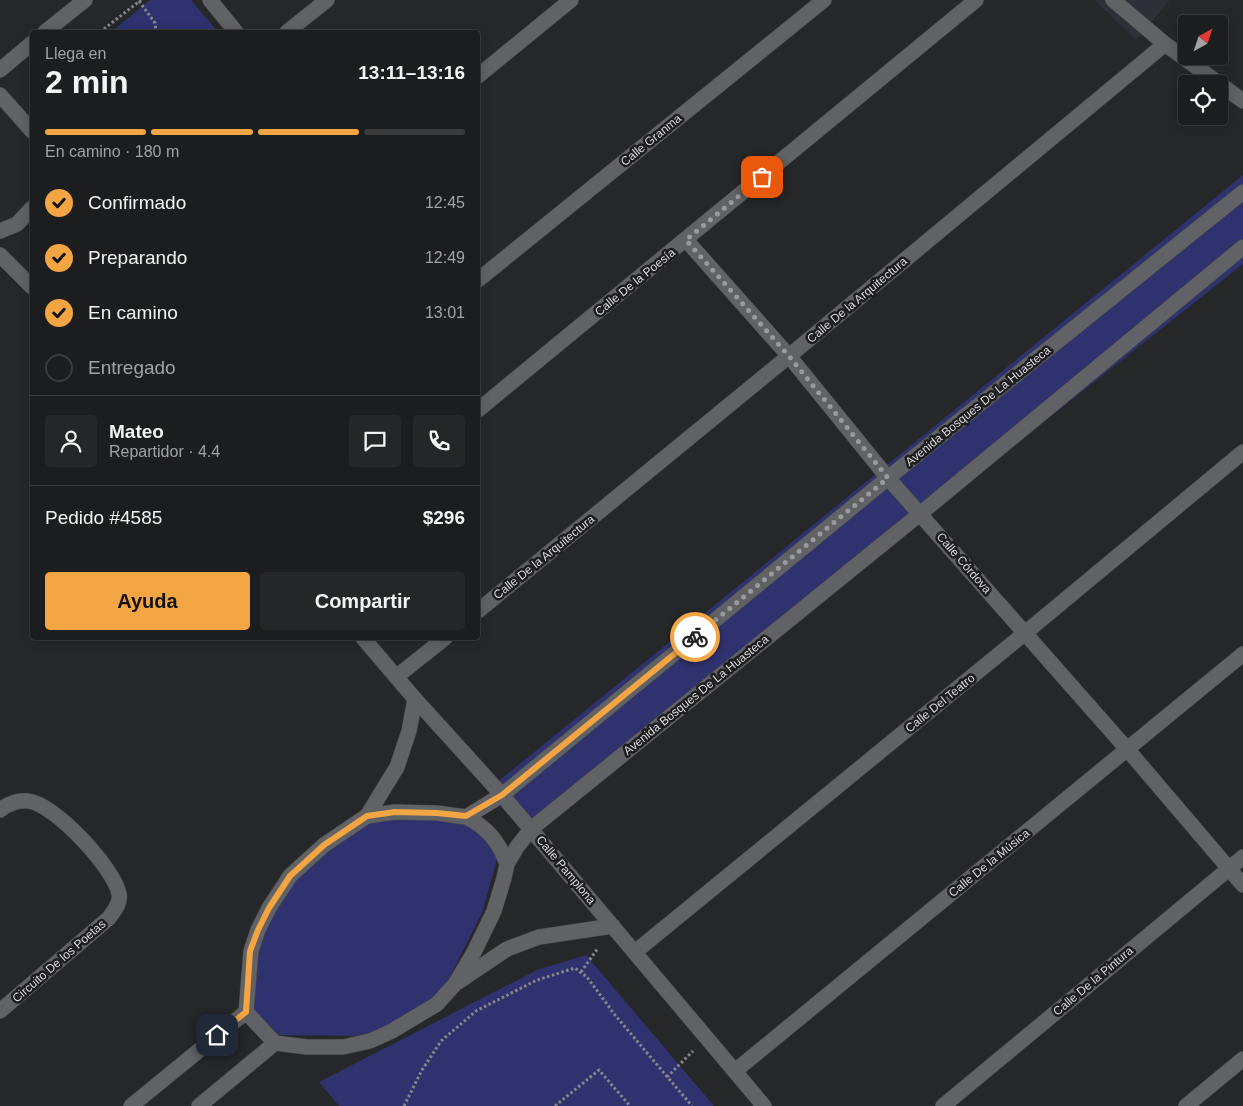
<!DOCTYPE html>
<html lang="es">
<head>
<meta charset="utf-8">
<style>
	body { margin:0; font-family:Arial,sans-serif; background:#252628; color:#f1f3f6; height:100vh; display:flex; flex-direction:column; font-size:19px; white-space:nowrap }
	* { box-sizing:border-box; margin:0 }
	p { font-size:16px; color:#a0a2a4 }
	.icon { flex:none; width:28px; height:28px; fill:none; stroke:currentColor; stroke-width:2; stroke-linecap:round; stroke-linejoin:round }
	.map { position:relative; flex:1; overflow:hidden }
	.drawer { position:absolute; left:30px; top:30px; width:450px; height:610px; display:flex; flex-direction:column; background:#1c1d1f; border-radius:5px; box-shadow:0 2px 12px #0003,0 0 0 1px #3a3b3d }
	.drawer>* { flex:none }
	.needle { width:32px; rotate:40deg }
	.tools { position:absolute; left:1178px; top:15px; display:grid; gap:10px }
	.tools a { display:grid; place-items:center; width:50px; height:50px; border-radius:5px; background:#1c1d1f; box-shadow:0 2px 12px #0003,0 0 0 1px #3a3b3d; font-size:25px }
	.pin { position:absolute; display:grid; place-items:center; width:42px; height:42px; color:#fff; margin:-21px; border-radius:10px; box-shadow:0 2px 8px #0006 }
	.courier { position:absolute; display:grid; place-items:center; width:50px; height:50px; margin:-25px; border:4px solid #f3a443; border-radius:50%; background:#fff; color:#222; box-shadow:0 1px 6px #0007 }
	.head em { font-style:normal; font-weight:700 }
	.head div { display:flex; flex-direction:column-reverse }
	.head { display:flex; align-items:center; justify-content:space-between; height:85px; padding:0 15px }
	h1 { font-size:32px; font-weight:700; line-height:38px }
	.bar { display:grid; grid-template-columns:repeat(4,1fr); gap:8px 5px; align-content:center; height:60px; padding:0 15px }
	.bar i { height:6px; border-radius:4px; background:#3a3b3d }
	.bar .active { background:#f3a443 }
	.bar p { grid-column:span 4 }
	.line { display:flex; align-items:center; gap:12px; padding:0 15px; border-top:1px solid #3a3b3d }
	.line div { flex:1 }
	.round { display:grid; place-items:center; flex:none; width:52px; height:52px; border-radius:5px; background:#252628 }
	ol { padding:0 15px; list-style:none }
	li { display:flex; align-items:center; gap:15px; height:55px }
	li p { margin-inline-start:auto }
	li .icon { padding:5px; border-radius:50%; background:#f3a443; color:#111; stroke-width:4 }
	li:last-child { color:#a0a2a4 }
	li i { width:28px; height:28px; border:2px solid #3a3b3d; border-radius:50% }
	.primary-button { display:flex; gap:10px; margin-top:auto; padding:10px 15px }
	.primary-button a { flex:1; height:58px; border-radius:5px; background:#f3a443; color:#111; font-size:20px; font-weight:700; line-height:58px; text-align:center }
	.primary-button a+a { background:#252628; color:#f1f3f6 }
	.map>svg:first-child { display:block }
	.built { fill:#2e2f37 }
	.green { fill:#303270 }
	.lines { fill:none; stroke-linecap:round; stroke-linejoin:round }
	.minor-casing { stroke:#444547; stroke-width:16 }
	.tertiary-casing { stroke:#444547; stroke-width:16 }
	.path { stroke:#868789; stroke-width:3; stroke-dasharray:2.5 2.5; stroke-linecap:butt }
	.minor { stroke:#616265; stroke-width:15 }
	.tertiary { stroke:#616265; stroke-width:15 }
	.done { stroke:#9b9b9d; stroke-width:5; stroke-dasharray:0 9 }
	.route { stroke:#f3a443; stroke-width:6 }
	.labels { text-anchor:middle; dominant-baseline:central; stroke-width:5; stroke-linejoin:round; paint-order:stroke }
	.street-label { font-size:12px; fill:#dadadc; stroke:#1d1d20 }
</style>
</head>
<body>
<div class="map">
<svg width="1243" height="1106" viewBox="0 0 1243 1106">
	<rect width="100%" height="100%" fill="#262729"/>
	<path class="built" d="M 1094,0 L 1170,0 L 1136,40 Z"/>
	<path class="green" d="M 150,0 L 191,0 L 218,32 L 111,32 Z
		M 1243,175 L 1243,264 L 534,826 L 495,784 Z
		M 392,813 L 456,815 L 500,849 L 482,913 L 439,998 L 374,1036 L 274,1035 L 242,997 L 268,911 L 334,838 Z
		M 586,955 L 714,1106 L 339,1106 L 319,1082 L 537,970 Z"/>
	<g class="lines">
		<defs>
			<path id="minor" d="M 210,0 L 236,32
				M 1113,0 L 1165,44 L 1243,101
				M 45,32 L 85,0
				M 287,32 L 327,0
				M 0,70 L 32,43
				M 478,76 L 571,0
				M 0,95 L 32,131
				M 0,231 L 17,224 L 32,208
				M 686,240 L 789,356 L 888,478 L 1127,749 L 1243,885
				M 0,255 L 32,287
				M 478,280 L 824,0
				M 478,410 L 976,0
				M 478,611 L 789,356 L 1165,44
				M 363,638 L 415,699 L 502,795
				M 396,677 L 445,638
				M 0,810 C 8,804 18,800 28,801 C 54,803 115,869 119,894 C 121,903 114,911 109,918 L 0,1011
				M 635,952 L 1025,633 L 1243,452
				M 735,1071 L 1243,654
				M 943,1106 L 1243,857
				M 1186,1106 L 1243,1059"/>
			<path id="tertiary" d="M 502,795 L 764,1106
				M 367,816 L 397,767 L 409,731 L 415,699
				M 466,817 C 487,827 499,842 507,864
				M 458,982 L 507,949 L 539,937 L 613,926
				M 246,1012 L 251,951 L 258,930 L 269,908 L 290,876 L 324,845 L 367,816 L 395,812 L 437,813 L 466,817 L 502,795 L 888,478 L 1243,192
				M 246,1012 L 275,1043
				M 275,1043 L 307,1047 L 343,1047 L 370,1041 L 392,1031 L 437,1004 L 455,984 L 474,952 L 494,911 L 504,878 L 507,864 L 517,847 L 531,829 L 921,513 L 1243,247
				M 131,1106 L 246,1012
				M 199,1106 L 275,1043"/>
		</defs>
		<use href="#minor" class="minor-casing"/>
		<use href="#tertiary" class="tertiary-casing"/>
		<path class="path" d="M 139,1 L 155,23 L 156,32
			M 100,32 L 141,0
			M 581,972 L 598,948
			M 667,1077 L 693,1051
			M 404,1106 L 422,1070 L 441,1041 L 476,1011 L 537,980 L 575,968 L 587,977 L 615,1015 L 692,1106
			M 555,1106 L 599,1070 L 630,1106"/>
		<use href="#minor" class="minor"/>
		<use href="#tertiary" class="tertiary"/>
	</g>
	<g class="lines">
		<path class="done" d="M 695,637 L 888,478 L 789,356 L 686,240 L 762,177"/>
		<path class="route" d="M 217,1035 L 246,1012 L 250,951 L 258,930 L 269,908 L 290,876 L 324,845 L 367,816 L 395,812 L 437,813 L 466,816 L 502,795 L 695,637"/>
	</g>
	<g class="labels">
		<g class="street-label">
			<text transform="translate(651 140) rotate(-39)">Calle Granma</text>
			<text transform="translate(635 282) rotate(-39)">Calle De la Poesía</text>
			<text transform="translate(857 300) rotate(-40)">Calle De la Arquitectura</text>
			<text transform="translate(978 406) rotate(-39)">Avenida Bosques De La Huasteca</text>
			<text transform="translate(544 557) rotate(-39)">Calle De la Arquitectura</text>
			<text transform="translate(964 563) rotate(49)">Calle Córdova</text>
			<text transform="translate(696 695) rotate(-39)">Avenida Bosques De La Huasteca</text>
			<text transform="translate(940 703) rotate(-39)">Calle Del Teatro</text>
			<text transform="translate(989 863) rotate(-39)">Calle De la Música</text>
			<text transform="translate(566 870) rotate(50)">Calle Pamplona</text>
			<text transform="translate(59 961) rotate(-41)">Circuito De los Poetas</text>
			<text transform="translate(1093 981) rotate(-40)">Calle De la Pintura</text>
		</g>
	</g>
</svg>
<div class="tools">
<a><svg class="needle" viewBox="-14 -14 28 28"><path d="M0-13l5 13h-10z" fill="#e53935"/><path d="M0 13l5-13h-10z" fill="#a0a2a4"/></svg></a>
<a><svg class="icon" aria-label="locate" viewBox="0 0 24 24"><circle cx="12" cy="12" r="6"/><path d="M12 2v4M12 18v4M2 12h4M18 12h4"/></svg></a>
</div>
<div class="pin" style="left:762px;top:177px;background:#ea580c"><svg class="icon" aria-label="bag" viewBox="0 0 24 24"><path d="M5 8h14l-1 12H6zM9 8a3 3 0 0 1 6 0"/></svg></div>
<div class="pin" style="left:217px;top:1035px;background:#1f2937"><svg class="icon" aria-label="home" viewBox="0 0 24 24"><path d="M3 11l9-7 9 7M6 9v11h12V9"/></svg></div>
<div class="courier" style="left:695px;top:637px"><svg class="icon" aria-label="bike" viewBox="0 0 24 24"><circle cx="6" cy="16" r="4"/><circle cx="18" cy="16" r="4"/><path d="M6 16l4-8h5l3 8M10 8l3 8H6M13 5h3"/></svg></div>
<section class="drawer">
<div class="head"><div><h1>2 min</h1><p>Llega en</p></div><em>13:11–13:16</em></div>
<div class="bar"><i class="active"></i><i class="active"></i><i class="active"></i><i></i><p>En camino · 180 m</p></div>
<ol>
<li><svg class="icon" aria-label="check" viewBox="0 0 24 24"><path d="M5 12l5 5 9-10"/></svg>Confirmado<p>12:45</p></li>
<li><svg class="icon" aria-label="check" viewBox="0 0 24 24"><path d="M5 12l5 5 9-10"/></svg>Preparando<p>12:49</p></li>
<li><svg class="icon" aria-label="check" viewBox="0 0 24 24"><path d="M5 12l5 5 9-10"/></svg>En camino<p>13:01</p></li>
<li><i></i>Entregado</li>
</ol>
<div class="line" style="height:90px"><a class="round"><svg class="icon" aria-label="person" viewBox="0 0 24 24"><circle cx="12" cy="8" r="4"/><path d="M4 21q1-7 8-7t8 7"/></svg></a><div><b>Mateo</b><p>Repartidor · 4.4</p></div><a class="round"><svg class="icon" aria-label="chat" viewBox="0 0 24 24"><path d="M4 5h16v11H9l-5 4z"/></svg></a><a class="round"><svg class="icon" aria-label="phone" viewBox="0 0 24 24"><path d="M5 4h4l2 5-3 2q2 4 5 5l2-3 5 2v4C11 20 4 13 5 4z"/></svg></a></div>
<div class="line" style="height:65px"><div>Pedido #4585</div><b>$296</b></div>
<div class="primary-button"><a>Ayuda</a><a>Compartir</a></div>
</section>
</div>
</body>
</html>
